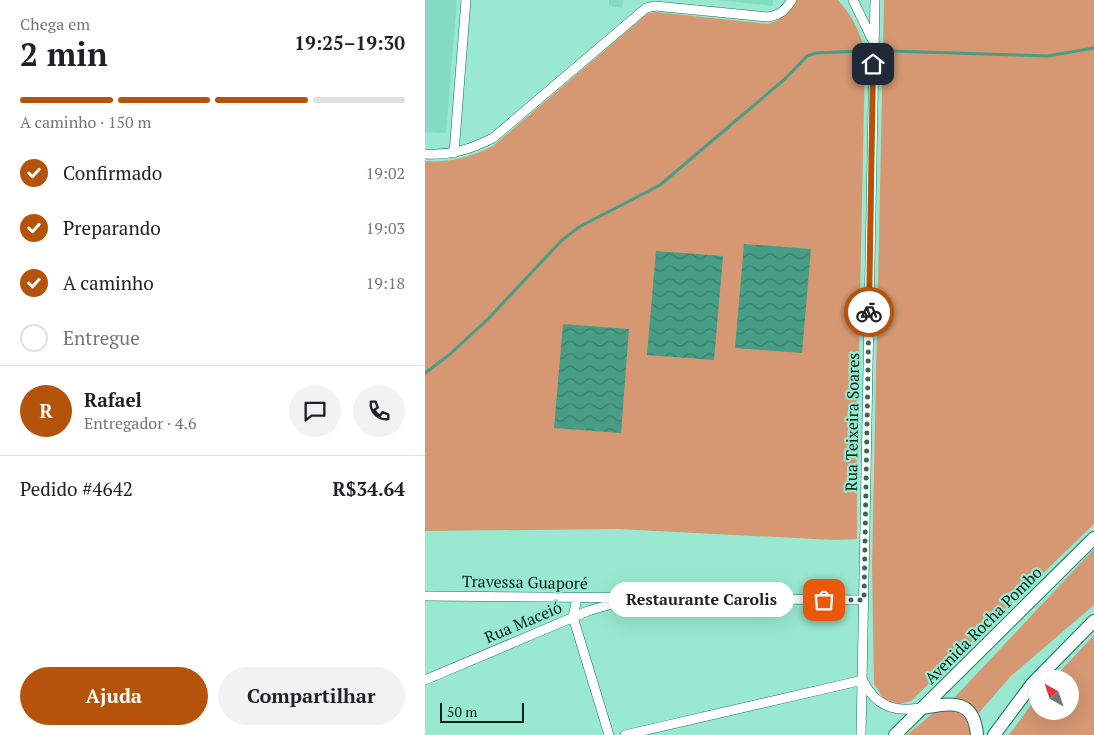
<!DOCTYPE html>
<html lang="pt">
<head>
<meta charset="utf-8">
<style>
	body { margin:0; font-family:"PT Serif",serif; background:#f2f2f2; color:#202124; height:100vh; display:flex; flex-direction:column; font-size:19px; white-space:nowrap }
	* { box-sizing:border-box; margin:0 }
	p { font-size:16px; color:#757577 }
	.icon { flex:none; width:28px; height:28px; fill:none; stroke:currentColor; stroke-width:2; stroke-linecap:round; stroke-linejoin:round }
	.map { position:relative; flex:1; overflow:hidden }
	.sheet { display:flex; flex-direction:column; background:#fff; width:425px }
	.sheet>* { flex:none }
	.needle { width:32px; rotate:320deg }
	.tools { position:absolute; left:604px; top:670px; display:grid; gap:10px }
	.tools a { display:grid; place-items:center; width:50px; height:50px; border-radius:50%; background:#fff; box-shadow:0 5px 20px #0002; font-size:25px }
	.scale { position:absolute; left:15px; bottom:12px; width:84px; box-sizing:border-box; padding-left:5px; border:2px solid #002219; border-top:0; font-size:14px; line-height:18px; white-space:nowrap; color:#002219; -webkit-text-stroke:4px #98e9cf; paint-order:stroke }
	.pin { position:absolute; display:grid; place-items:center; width:42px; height:42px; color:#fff; margin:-21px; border-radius:10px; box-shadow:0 2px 8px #0006 }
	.courier { position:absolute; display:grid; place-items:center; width:50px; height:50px; margin:-25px; border:4px solid #b45309; border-radius:50%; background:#fff; color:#222; box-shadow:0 1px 6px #0007 }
	.bubble { position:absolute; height:35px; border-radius:18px; background:#fff; box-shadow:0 5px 20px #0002; font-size:16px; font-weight:700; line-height:35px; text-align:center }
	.headline em { font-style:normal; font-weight:700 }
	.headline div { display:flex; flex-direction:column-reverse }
	.headline { display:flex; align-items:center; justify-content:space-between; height:85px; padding:0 20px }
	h1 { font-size:32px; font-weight:700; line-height:38px }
	.bar { display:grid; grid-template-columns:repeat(4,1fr); gap:8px 5px; align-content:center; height:60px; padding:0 20px }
	.bar i { height:6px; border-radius:4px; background:#e0e0e0 }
	.bar .current { background:#b45309 }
	.bar p { grid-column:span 4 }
	.line { display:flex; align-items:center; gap:12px; padding:0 20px; border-top:1px solid #e0e0e0 }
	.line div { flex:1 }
	.round { display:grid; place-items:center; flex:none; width:52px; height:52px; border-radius:26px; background:#f2f2f2 }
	ol { padding:0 20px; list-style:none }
	li { display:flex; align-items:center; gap:15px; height:55px }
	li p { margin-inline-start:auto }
	li .icon { padding:5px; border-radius:50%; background:#b45309; color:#fff; stroke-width:4 }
	li:last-child { color:#757577 }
	li i { width:28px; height:28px; border:2px solid #e0e0e0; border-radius:50% }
	.primary-button { display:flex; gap:10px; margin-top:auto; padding:10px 20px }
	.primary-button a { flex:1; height:58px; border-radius:30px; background:#b45309; color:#fff; font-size:20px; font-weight:700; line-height:58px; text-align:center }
	.primary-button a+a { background:#f2f2f2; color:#202124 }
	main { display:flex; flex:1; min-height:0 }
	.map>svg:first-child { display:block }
	.built { fill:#83dcc1 }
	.green { fill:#d59872 }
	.water { fill:url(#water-waves) }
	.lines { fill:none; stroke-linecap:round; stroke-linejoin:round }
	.stream { stroke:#479d85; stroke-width:3 }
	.minor-casing { stroke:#18715c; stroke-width:10 }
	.secondary-casing { stroke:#18715c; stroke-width:14 }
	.minor { stroke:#fff; stroke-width:9 }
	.secondary { stroke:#fff; stroke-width:12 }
	.done { stroke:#356859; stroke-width:5; stroke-dasharray:0 9 }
	.route { stroke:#b45309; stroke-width:6 }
	.labels { text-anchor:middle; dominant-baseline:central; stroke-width:4.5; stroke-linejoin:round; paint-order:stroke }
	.street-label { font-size:16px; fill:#002219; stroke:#98e9cf }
</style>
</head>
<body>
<main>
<section class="sheet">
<div class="headline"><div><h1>2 min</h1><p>Chega em</p></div><em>19:25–19:30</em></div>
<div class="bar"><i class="current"></i><i class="current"></i><i class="current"></i><i></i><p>A caminho · 150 m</p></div>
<ol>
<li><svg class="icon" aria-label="check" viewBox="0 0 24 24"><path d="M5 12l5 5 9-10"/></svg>Confirmado<p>19:02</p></li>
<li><svg class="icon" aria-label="check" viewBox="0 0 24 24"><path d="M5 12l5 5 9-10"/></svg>Preparando<p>19:03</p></li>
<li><svg class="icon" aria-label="check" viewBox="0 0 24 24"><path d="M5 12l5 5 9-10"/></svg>A caminho<p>19:18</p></li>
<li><i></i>Entregue</li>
</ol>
<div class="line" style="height:90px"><b class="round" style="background:#b45309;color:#fff">R</b><div><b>Rafael</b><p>Entregador · 4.6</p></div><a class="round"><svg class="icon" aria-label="chat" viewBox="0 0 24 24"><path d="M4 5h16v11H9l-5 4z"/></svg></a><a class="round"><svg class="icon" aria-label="phone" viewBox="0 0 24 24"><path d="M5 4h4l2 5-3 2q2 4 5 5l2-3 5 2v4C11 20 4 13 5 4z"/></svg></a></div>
<div class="line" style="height:65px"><div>Pedido #4642</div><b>R$34.64</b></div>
<div class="primary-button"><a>Ajuda</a><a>Compartilhar</a></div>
</section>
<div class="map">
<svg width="669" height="735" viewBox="0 0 669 735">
	<defs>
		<pattern id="water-waves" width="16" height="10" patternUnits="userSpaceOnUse" patternTransform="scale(1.25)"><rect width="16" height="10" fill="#479d85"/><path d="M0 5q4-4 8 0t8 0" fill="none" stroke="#39806c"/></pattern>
	</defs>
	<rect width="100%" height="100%" fill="#98e9cf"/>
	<path class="built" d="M 0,0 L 32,0 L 21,133 L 0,132 Z
		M 184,0 L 198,0 L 197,8 L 184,6 Z
		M 291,0 L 348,0 L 348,6 Z"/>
	<path class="green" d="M 371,0 L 413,0 C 429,18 437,34 440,58 L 432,441 L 432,539 L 410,540 L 192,529 L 0,531 L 0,161 C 25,163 46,157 68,146 L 222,14 L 230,12 L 343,24 C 357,20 365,13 371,0 Z
		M 459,0 L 669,0 L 669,524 L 486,701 L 474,704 L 459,699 L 449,684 L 447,566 Z
		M 669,549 L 669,605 L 586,676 L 552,715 L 542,704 L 529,698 Z
		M 669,635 L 669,735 L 584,735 L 612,697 L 612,711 L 645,711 L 645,679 L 628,679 Z
		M 518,709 L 530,710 L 540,716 L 547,735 L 482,735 L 508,713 Z"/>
	<path class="water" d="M 319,244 L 386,249 L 377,353 L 310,348 Z
		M 231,251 L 298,256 L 289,360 L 222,355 Z
		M 138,324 L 204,329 L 196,433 L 129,428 Z"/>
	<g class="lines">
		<path class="stream" d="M 465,51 L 623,56 L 669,48
			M 0,373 L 24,355 L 64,318 L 136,241 L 154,227 L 235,185 L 361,78 L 382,56 L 391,53 L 437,51"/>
		<defs>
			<path id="minor" d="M 428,0 L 447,39
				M 29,153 L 41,0
				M 0,154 C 25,156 46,149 68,138 L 221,8 L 230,6 L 343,17 C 356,15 360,10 367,0
				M 0,596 L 439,600
				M 152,598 L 148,617 L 184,735
				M 0,680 L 163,611 L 197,601
				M 439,683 C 452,707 470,712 496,708
				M 200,735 L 438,680
				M 436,735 L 450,0"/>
			<path id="secondary" d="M 498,708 C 526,703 549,698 552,735
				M 470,735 L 669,538
				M 569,735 L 607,684 L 669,621"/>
		</defs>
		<use href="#minor" class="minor-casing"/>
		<use href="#secondary" class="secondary-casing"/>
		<use href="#minor" class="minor"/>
		<use href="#secondary" class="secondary"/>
	</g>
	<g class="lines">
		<path class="done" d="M 399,600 L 439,600 L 444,312"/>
		<path class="route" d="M 444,312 L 448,64"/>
	</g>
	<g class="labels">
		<g class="street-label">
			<text transform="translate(427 422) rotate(-89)">Rua Teixeira Soares</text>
			<text transform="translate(100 582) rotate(1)">Travessa Guaporé</text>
			<text transform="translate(98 622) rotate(-23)">Rua Maceió</text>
			<text transform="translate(558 625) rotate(-45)">Avenida Rocha Pombo</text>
		</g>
	</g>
</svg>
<div class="tools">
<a><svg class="needle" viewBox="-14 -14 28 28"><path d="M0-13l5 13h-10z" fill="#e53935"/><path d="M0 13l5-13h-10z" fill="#757577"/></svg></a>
</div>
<div class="scale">50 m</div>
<div class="pin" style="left:399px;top:600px;background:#ea580c"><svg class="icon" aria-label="bag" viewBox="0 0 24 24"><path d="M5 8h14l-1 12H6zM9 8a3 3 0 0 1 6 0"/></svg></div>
<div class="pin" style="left:448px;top:64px;background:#1f2937"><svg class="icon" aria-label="home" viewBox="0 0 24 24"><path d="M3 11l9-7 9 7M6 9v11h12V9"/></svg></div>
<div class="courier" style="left:444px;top:312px"><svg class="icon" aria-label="bike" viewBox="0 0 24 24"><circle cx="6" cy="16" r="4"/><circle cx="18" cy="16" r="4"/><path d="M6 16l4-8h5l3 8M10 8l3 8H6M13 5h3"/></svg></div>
<div class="bubble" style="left:184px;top:582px;width:185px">Restaurante Carolis</div>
</div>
</main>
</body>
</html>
